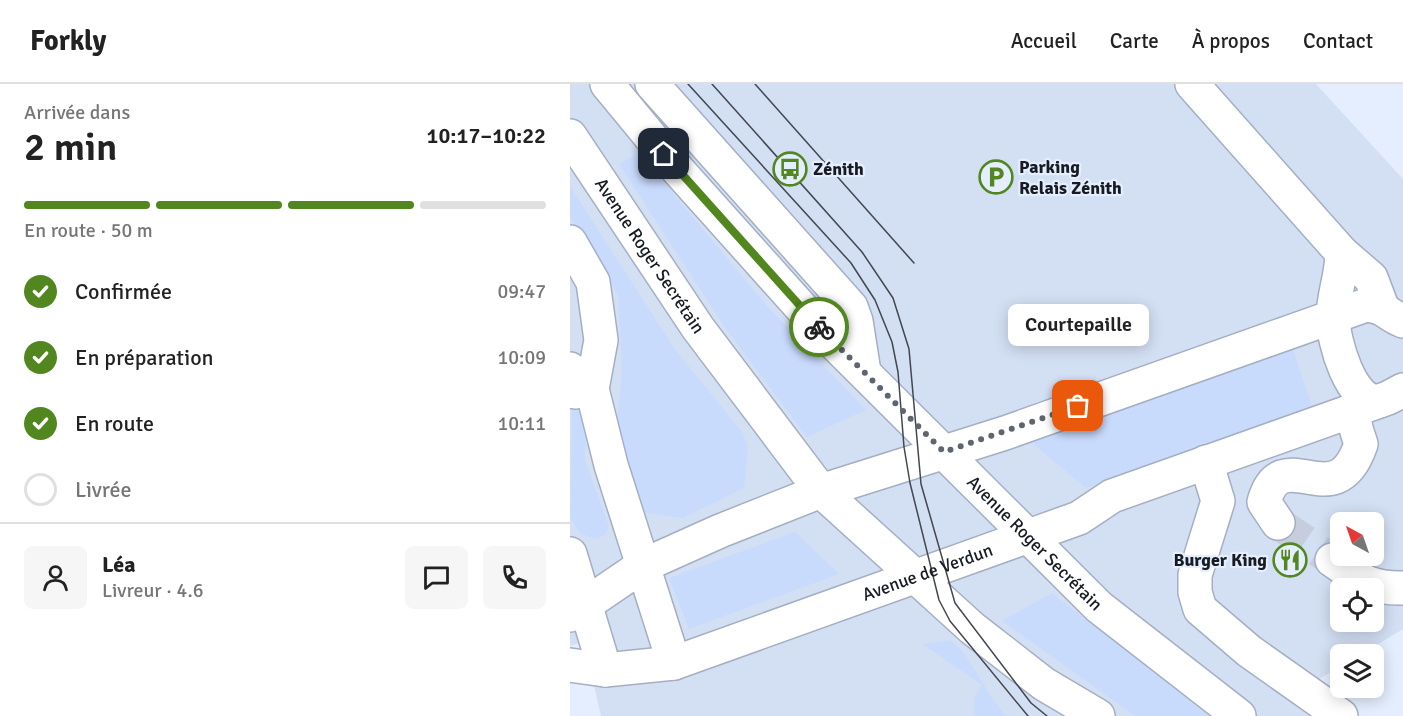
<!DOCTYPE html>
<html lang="fr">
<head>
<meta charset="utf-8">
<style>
	body { margin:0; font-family:Signika,sans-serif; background:#f6f6f6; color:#222; height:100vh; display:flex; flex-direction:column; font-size:22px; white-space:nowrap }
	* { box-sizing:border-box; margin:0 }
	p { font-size:20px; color:#767676 }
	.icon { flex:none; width:33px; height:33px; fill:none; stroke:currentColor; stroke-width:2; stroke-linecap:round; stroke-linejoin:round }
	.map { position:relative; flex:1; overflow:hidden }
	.details { display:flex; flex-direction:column; background:#fff; width:570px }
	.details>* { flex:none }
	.needle { width:39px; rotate:320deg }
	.tools { position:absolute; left:760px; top:428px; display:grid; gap:12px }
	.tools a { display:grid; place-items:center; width:54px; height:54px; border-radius:9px; background:#fff; box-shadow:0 3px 15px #0003; font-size:30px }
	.pin { position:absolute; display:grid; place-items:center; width:51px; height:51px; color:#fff; margin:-26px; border-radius:12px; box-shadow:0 3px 9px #0006 }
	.courier { position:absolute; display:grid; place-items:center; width:60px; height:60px; margin:-30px; border:4px solid #52861e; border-radius:50%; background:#fff; color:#222; box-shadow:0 2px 8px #0007 }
	.bubble { position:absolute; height:42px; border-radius:9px; background:#fff; box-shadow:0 3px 15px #0003; font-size:20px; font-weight:600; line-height:42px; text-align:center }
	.headline em { font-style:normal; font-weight:600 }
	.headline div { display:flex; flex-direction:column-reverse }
	.headline { display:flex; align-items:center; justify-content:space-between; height:102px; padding:0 24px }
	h1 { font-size:39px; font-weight:600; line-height:45px }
	.bar { display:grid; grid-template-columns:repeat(4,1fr); gap:9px 6px; align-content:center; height:72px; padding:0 24px }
	.bar i { height:8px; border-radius:4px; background:#e0e0e0 }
	.bar .active { background:#52861e }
	.bar p { grid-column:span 4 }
	.line { display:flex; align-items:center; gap:15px; padding:0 24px; border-top:2px solid #e0e0e0 }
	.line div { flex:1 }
	.round { display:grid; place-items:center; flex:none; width:63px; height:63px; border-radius:9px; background:#f6f6f6 }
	ol { padding:0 24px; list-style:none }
	li { display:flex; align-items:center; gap:18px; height:66px }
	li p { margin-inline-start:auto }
	li .icon { padding:6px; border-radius:50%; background:#52861e; color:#fff; stroke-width:4 }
	li:last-child { color:#767676 }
	li i { width:33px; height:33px; border:3px solid #e0e0e0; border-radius:50% }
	header { display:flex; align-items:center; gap:36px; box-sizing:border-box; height:84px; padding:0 30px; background:#fff; border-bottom:2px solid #e0e0e0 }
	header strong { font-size:28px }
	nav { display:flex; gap:33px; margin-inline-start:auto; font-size:21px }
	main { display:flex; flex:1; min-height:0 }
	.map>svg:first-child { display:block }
	.built { fill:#d3dff3; fill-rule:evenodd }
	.green { fill:#c9dbfd }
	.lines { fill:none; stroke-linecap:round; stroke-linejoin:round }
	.minor-tunnel { stroke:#c6cedd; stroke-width:33; stroke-dasharray:33 16; stroke-linecap:butt }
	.minor-casing { stroke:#a5afc3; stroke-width:36 }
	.major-casing { stroke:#a5afc3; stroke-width:36 }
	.minor { stroke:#fff; stroke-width:33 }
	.major { stroke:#fff; stroke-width:33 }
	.tram { stroke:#424750; stroke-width:1.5 }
	.done { stroke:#5f656f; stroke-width:6; stroke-dasharray:0 10.8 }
	.route { stroke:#52861e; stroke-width:8 }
	.labels { text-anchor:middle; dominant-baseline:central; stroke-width:4.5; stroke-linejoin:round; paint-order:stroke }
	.poi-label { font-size:18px; font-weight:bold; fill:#171b22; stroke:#e5eefe; text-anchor:start }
	.street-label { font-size:18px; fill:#171b22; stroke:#e5eefe }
</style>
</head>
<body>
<header>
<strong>Forkly</strong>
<nav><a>Accueil</a><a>Carte</a><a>À propos</a><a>Contact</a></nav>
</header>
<main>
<section class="details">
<div class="headline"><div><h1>2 min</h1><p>Arrivée dans</p></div><em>10:17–10:22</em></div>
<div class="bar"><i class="active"></i><i class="active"></i><i class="active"></i><i></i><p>En route · 50 m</p></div>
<ol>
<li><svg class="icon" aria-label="check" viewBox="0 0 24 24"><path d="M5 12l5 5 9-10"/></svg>Confirmée<p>09:47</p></li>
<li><svg class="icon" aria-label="check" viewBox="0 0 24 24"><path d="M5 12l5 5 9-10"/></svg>En préparation<p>10:09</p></li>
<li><svg class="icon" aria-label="check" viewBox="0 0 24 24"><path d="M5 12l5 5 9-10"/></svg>En route<p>10:11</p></li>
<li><i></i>Livrée</li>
</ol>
<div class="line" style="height:108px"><a class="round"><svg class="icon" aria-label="person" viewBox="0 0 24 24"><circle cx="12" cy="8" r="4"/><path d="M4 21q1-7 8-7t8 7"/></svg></a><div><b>Léa</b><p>Livreur · 4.6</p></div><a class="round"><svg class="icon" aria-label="chat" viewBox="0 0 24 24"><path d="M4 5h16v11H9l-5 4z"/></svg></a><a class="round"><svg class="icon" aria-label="phone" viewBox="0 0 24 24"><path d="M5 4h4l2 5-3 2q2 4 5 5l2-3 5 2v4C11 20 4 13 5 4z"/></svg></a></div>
</section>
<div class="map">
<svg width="833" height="632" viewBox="0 0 833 632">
	<rect width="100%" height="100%" fill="#e5eefe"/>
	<path class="built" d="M 0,0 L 746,0 L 833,95 L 833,545 L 792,570 L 771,570 L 771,582 L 741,600 L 780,632 L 31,632 L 14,558 L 0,562 ZM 771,438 L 804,438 L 804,471 L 771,471 ZM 771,504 L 804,504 L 804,537 L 771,537 Z"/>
	<path class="green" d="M 69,69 L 197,222 L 296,326 L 237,353 L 154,242 L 49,80 Z
		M 0,102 L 104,264 L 172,348 L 178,362 L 174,404 L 113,434 L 71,428 L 47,339 L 52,286 L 48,211 L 0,133 Z
		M 722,263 L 743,325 L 516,404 L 461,358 Z
		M 2,323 L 12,330 L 16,355 L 15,377 L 39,442 L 36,450 L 25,455 L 10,449 L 0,433 Z
		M 225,448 L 269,490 L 119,545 L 99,494 Z
		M 482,509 L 639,632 L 565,632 L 432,537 Z
		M 381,556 C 405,576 414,610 437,632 L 404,632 L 404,613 L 412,601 L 352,560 Z"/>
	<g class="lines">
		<path class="minor-tunnel" d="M 708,439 L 762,476"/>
		<defs>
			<g id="minor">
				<path d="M 622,0 L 772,169 L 801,194 L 812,223"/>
				<path d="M 0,158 L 23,198 L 31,256 L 22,305 L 5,308"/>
				<path d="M 772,169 C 772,191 763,212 763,234 C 763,256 781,321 809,317"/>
				<path d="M 0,285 L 22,305 L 41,381 L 104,579"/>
				<path d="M 636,378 L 648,417 L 625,491 L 625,508 L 630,525 L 679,567 L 771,632"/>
				<path d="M 708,439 L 694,418 C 712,353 765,437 791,360 C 787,347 781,337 789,324"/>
				<path d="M 0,470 L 35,586"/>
				<path d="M 762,476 C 788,494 799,505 833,504"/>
				<path d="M 0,531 L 72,482 L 150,447 L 251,407 L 435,349 L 796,221 C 817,223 815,230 833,237"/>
				<path id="s1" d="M 0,581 L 35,586 L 104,579 L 509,434 L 542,412 L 818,314 L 833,306"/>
			</g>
			<g id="major">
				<path id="s2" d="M 37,0 L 108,86 L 255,250 L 529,523 L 669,632"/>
				<path d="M 82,0 L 281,223 L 286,237 L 294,288"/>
				<path id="s3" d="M 0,52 L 128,244 L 251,407 L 402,544 L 474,600 L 528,632"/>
			</g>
		</defs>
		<use href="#minor" class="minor-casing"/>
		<use href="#major" class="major-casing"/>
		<use href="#minor" class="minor"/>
		<use href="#major" class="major"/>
		<path class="tram" d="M 118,0 L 281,179 L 305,216 L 322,258 L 328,288 L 334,363 L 340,399 L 369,516 L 380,537 L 458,632
			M 142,0 L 292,168 L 323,214 L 339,265 L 351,400 L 385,519 L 461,619 L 477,632
			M 185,0 L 344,179"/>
	</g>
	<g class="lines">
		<path class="done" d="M 249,243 L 374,368 L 508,322"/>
		<path class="route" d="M 94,70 L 249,243"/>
	</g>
	<defs>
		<symbol id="bus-ring" viewBox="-11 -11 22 22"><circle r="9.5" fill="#e5eefe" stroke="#52861e" stroke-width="1.5"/><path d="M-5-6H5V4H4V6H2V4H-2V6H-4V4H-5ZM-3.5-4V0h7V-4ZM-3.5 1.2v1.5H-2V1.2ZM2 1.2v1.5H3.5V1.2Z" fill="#52861e"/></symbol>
		<symbol id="parking-ring" viewBox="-11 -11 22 22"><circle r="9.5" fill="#e5eefe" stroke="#52861e" stroke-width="1.5"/><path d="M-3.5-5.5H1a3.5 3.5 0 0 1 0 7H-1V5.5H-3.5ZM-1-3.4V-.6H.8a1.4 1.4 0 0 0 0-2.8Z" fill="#52861e"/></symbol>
		<symbol id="restaurant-ring" viewBox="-11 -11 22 22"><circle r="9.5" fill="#e5eefe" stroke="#52861e" stroke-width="1.5"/><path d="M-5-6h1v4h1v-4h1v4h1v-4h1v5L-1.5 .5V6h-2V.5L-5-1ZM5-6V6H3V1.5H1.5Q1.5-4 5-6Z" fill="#52861e"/></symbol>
	</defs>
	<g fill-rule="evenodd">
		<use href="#bus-ring" x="201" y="66" width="38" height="38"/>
		<use href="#parking-ring" x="407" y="74" width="38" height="38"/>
		<use href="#restaurant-ring" x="701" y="457" width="38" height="38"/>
	</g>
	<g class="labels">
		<g class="poi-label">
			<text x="449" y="83">Parking<tspan x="449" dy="21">Relais Zénith</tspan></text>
			<text x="243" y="85">Zénith</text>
			<text x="697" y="476" text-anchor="end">Burger King</text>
		</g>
		<g class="street-label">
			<text stroke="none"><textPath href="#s3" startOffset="144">Avenue Roger Secrétain</textPath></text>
			<text stroke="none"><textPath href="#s2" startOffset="628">Avenue Roger Secrétain</textPath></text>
			<text stroke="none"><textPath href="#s1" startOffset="374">Avenue de Verdun</textPath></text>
		</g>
	</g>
</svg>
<div class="tools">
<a><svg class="needle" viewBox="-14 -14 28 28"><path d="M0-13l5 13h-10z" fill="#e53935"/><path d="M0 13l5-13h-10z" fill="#767676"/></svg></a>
<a><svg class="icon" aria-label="locate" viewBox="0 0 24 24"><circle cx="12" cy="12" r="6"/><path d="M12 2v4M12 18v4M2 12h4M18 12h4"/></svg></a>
<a><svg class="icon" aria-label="layers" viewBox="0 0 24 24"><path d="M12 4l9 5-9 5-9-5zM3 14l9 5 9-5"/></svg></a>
</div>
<div class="pin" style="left:508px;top:322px;background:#ea580c"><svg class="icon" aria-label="bag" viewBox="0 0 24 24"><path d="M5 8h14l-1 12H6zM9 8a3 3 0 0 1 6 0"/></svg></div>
<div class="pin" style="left:94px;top:70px;background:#1f2937"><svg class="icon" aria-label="home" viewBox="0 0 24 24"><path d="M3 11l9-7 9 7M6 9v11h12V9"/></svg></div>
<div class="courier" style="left:249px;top:243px"><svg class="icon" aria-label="bike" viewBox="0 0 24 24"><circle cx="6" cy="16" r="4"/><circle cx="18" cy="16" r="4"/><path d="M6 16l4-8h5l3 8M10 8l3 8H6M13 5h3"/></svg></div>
<div class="bubble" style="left:438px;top:220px;width:141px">Courtepaille</div>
</div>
</main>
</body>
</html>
